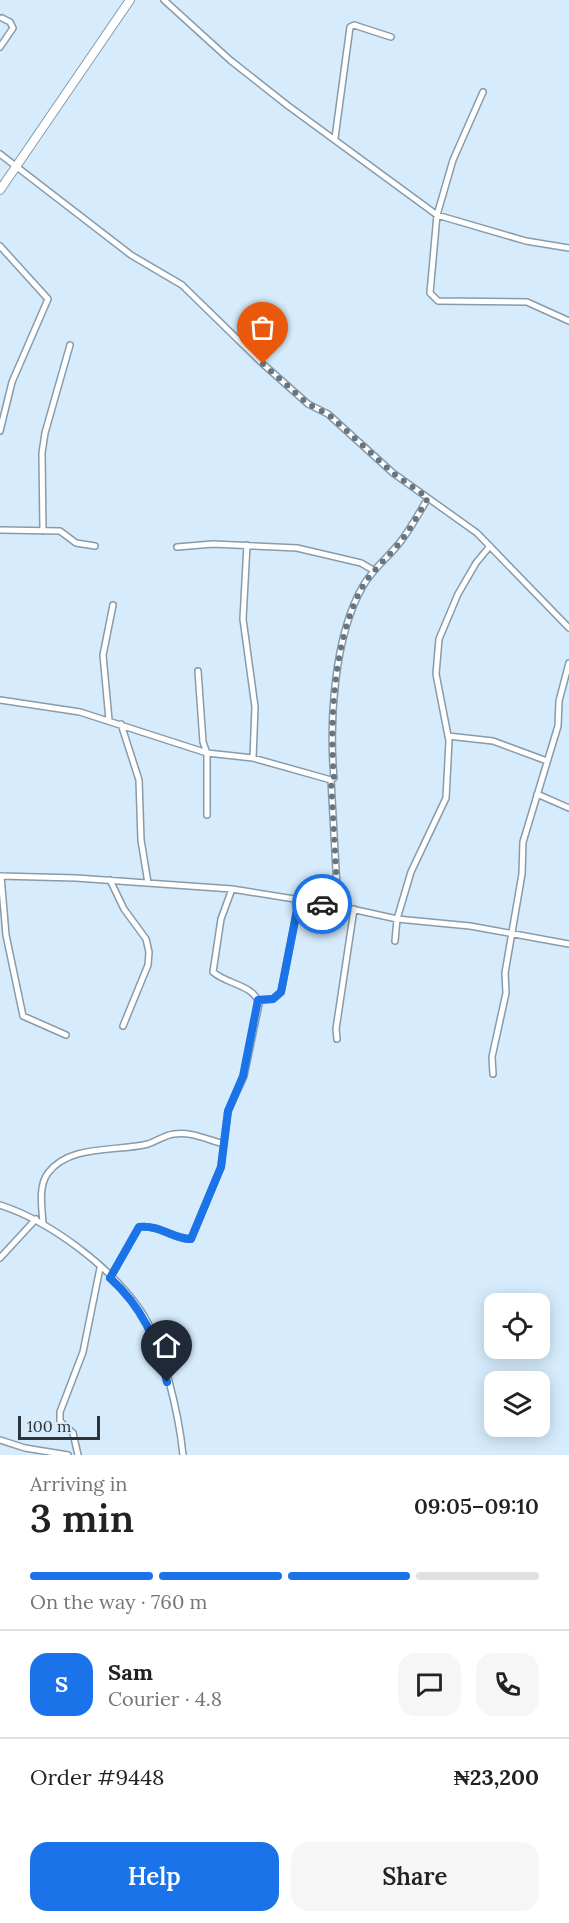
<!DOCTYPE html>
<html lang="en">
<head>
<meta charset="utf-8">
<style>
	body { margin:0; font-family:Lora,serif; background:#f6f6f6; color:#222; height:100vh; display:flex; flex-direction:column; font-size:22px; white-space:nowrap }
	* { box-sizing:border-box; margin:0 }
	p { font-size:20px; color:#767676 }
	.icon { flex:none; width:33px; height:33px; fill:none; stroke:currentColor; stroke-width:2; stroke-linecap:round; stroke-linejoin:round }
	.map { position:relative; height:1455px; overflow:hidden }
	.drawer { display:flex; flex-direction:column; background:#fff; flex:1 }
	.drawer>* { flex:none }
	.tools { position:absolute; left:484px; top:1293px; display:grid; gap:12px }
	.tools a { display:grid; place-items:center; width:66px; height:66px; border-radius:12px; background:#fff; box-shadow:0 3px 15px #0003; font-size:30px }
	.scale { position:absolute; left:18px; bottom:15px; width:82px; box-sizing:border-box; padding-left:6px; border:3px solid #2d353b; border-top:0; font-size:16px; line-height:21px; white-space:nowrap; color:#2d353b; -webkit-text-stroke:4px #d6ecfc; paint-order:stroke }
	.pin { position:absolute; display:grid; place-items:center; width:51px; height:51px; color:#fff; margin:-62px -26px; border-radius:50% 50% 50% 0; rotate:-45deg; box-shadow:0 0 6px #0007 }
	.pin .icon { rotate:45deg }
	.courier { position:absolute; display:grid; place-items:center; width:60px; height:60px; margin:-30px; border:4px solid #1a73e8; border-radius:50%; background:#fff; color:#222; box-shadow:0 2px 8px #0007 }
	.head em { font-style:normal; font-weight:600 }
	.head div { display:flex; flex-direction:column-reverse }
	.head { display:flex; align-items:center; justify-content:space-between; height:102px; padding:0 30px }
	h1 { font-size:39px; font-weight:600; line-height:45px }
	.bar { display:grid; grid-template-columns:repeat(4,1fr); gap:9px 6px; align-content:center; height:72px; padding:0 30px }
	.bar i { height:8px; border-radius:4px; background:#e0e0e0 }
	.bar .current { background:#1a73e8 }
	.bar p { grid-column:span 4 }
	.line { display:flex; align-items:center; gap:15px; padding:0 30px; border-top:2px solid #e0e0e0 }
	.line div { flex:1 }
	.round { display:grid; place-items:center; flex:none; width:63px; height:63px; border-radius:18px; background:#f6f6f6 }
	.cta { display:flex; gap:12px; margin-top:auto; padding:12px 30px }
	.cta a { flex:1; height:69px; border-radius:18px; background:#1a73e8; color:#fff; font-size:24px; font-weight:600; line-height:69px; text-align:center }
	.cta a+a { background:#f6f6f6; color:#222 }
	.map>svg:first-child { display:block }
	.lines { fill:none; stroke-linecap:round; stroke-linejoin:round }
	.minor-casing { stroke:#879baa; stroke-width:8 }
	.secondary-casing { stroke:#879baa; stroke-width:10 }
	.minor { stroke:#fff; stroke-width:5 }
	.secondary { stroke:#fff; stroke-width:8 }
	.done { stroke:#68757f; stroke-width:6; stroke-dasharray:0 10.8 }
	.route { stroke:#1a73e8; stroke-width:8 }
</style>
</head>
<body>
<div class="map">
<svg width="569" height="1455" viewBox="0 0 569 1455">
	<rect width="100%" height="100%" fill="#d6ecfc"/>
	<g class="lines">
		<defs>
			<path id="minor" d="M 164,0 L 230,60 L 287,105 L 437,215 L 526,241 L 569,248
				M 0,47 L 13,28 L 10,22 L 2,18
				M 483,92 L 453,160 L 437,215 L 430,293 L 438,301 L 527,302 L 569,321
				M 335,138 L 350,27 L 354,25 L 391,37
				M 0,154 L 131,255 L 182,285 L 263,364 L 308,404 L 328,414 L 393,473 L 477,533 L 569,628
				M 0,246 L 48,299 L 12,382 L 0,431
				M 0,530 L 60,531 L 76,543 L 95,546
				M 43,531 L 42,453 L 45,433 L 70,345
				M 247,545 L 243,619 L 255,707 L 253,758
				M 177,547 L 213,544 L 297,548 L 361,563 L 373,570
				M 198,671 L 203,742 L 207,753 L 207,815
				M 0,700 L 80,712 L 207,753 L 253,758 L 331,780
				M 109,720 L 103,655 L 113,605
				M 121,724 L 139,780 L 141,840 L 148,883
				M 448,736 L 493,741 L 547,761
				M 537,794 L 569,808
				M 0,876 L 76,878 L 232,889 L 338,906 L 397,919 L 470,926 L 569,944
				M 1,876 L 6,935 L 23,1016 L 66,1035
				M 110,880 L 124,909 L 146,939 L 149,952 L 148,965 L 123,1026
				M 338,906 L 331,780 L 334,778 C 329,722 334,636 363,586 C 373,568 389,557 401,541 C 411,528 419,513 428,498
				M 395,941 L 397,919 L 411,872 L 446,798 L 449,741 L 436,674 L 439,639 L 458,594 L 476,563 L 490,546
				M 258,1000 L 273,999 L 281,992 L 299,900
				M 337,1039 L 336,1029 L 354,909
				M 493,1074 L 492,1057 L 506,993 L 505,973 L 522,874 L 523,842 L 558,726 L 559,701 L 569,663
				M 0,1205 C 50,1221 111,1267 141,1311 C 163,1344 179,1415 183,1455
				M 43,1223 C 42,1208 38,1186 48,1173 C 70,1144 116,1152 148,1144 C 157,1141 165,1135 174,1134 C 190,1131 208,1140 224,1144
				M 0,1258 L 36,1219
				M 110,1278 L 139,1227 C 159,1224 175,1240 191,1239 L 221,1167 L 228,1111 L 244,1076 L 259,1004 C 255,985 226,984 213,972 L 221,919 L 232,889
				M 0,1440 L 25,1448 L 68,1455
				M 78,1455 L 73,1433 L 60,1421 L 60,1412 L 83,1352 L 100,1268"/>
			<path id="secondary" d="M 0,190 L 130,0"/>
		</defs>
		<use href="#minor" class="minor-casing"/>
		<use href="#secondary" class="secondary-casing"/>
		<use href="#minor" class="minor"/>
		<use href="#secondary" class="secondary"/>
	</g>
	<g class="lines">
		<path class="done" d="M 263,364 L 308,404 L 328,414 L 393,473 L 428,498 C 419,513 411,528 401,541 C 389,557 373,569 363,586 C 334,636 329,722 334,778 L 331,780 L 338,906 L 322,904"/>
		<path class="route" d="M 167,1382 C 157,1340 142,1307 110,1278 L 139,1227 C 159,1224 175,1240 191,1239 L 221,1167 L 228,1111 L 243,1076 L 258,1000 L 273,999 L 281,992 L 299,900 L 322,904"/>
	</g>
</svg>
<div class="tools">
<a><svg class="icon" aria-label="locate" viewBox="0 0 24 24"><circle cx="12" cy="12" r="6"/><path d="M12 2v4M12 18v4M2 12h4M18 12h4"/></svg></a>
<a><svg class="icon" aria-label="layers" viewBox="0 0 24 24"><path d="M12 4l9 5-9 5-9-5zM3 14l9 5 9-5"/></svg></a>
</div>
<div class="scale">100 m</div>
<div class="pin" style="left:263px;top:364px;background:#ea580c"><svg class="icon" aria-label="bag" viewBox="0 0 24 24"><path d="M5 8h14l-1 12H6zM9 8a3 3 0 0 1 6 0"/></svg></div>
<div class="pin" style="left:167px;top:1382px;background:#1f2937"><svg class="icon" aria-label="home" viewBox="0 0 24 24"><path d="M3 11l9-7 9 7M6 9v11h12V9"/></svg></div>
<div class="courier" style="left:322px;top:904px"><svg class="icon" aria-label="car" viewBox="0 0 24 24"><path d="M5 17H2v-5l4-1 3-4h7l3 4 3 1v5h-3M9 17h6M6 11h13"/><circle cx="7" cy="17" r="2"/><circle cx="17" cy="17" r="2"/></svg></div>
</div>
<section class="drawer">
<div class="head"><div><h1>3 min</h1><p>Arriving in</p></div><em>09:05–09:10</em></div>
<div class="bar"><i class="current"></i><i class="current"></i><i class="current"></i><i></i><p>On the way · 760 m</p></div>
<div class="line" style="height:108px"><b class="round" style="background:#1a73e8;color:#fff">S</b><div><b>Sam</b><p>Courier · 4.8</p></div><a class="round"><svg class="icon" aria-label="chat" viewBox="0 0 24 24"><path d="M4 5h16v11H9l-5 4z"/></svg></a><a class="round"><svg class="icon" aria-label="phone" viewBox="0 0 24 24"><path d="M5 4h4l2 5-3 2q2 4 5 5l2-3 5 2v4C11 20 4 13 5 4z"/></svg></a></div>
<div class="line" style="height:78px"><div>Order #9448</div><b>₦23,200</b></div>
<div class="cta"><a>Help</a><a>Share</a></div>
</section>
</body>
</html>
